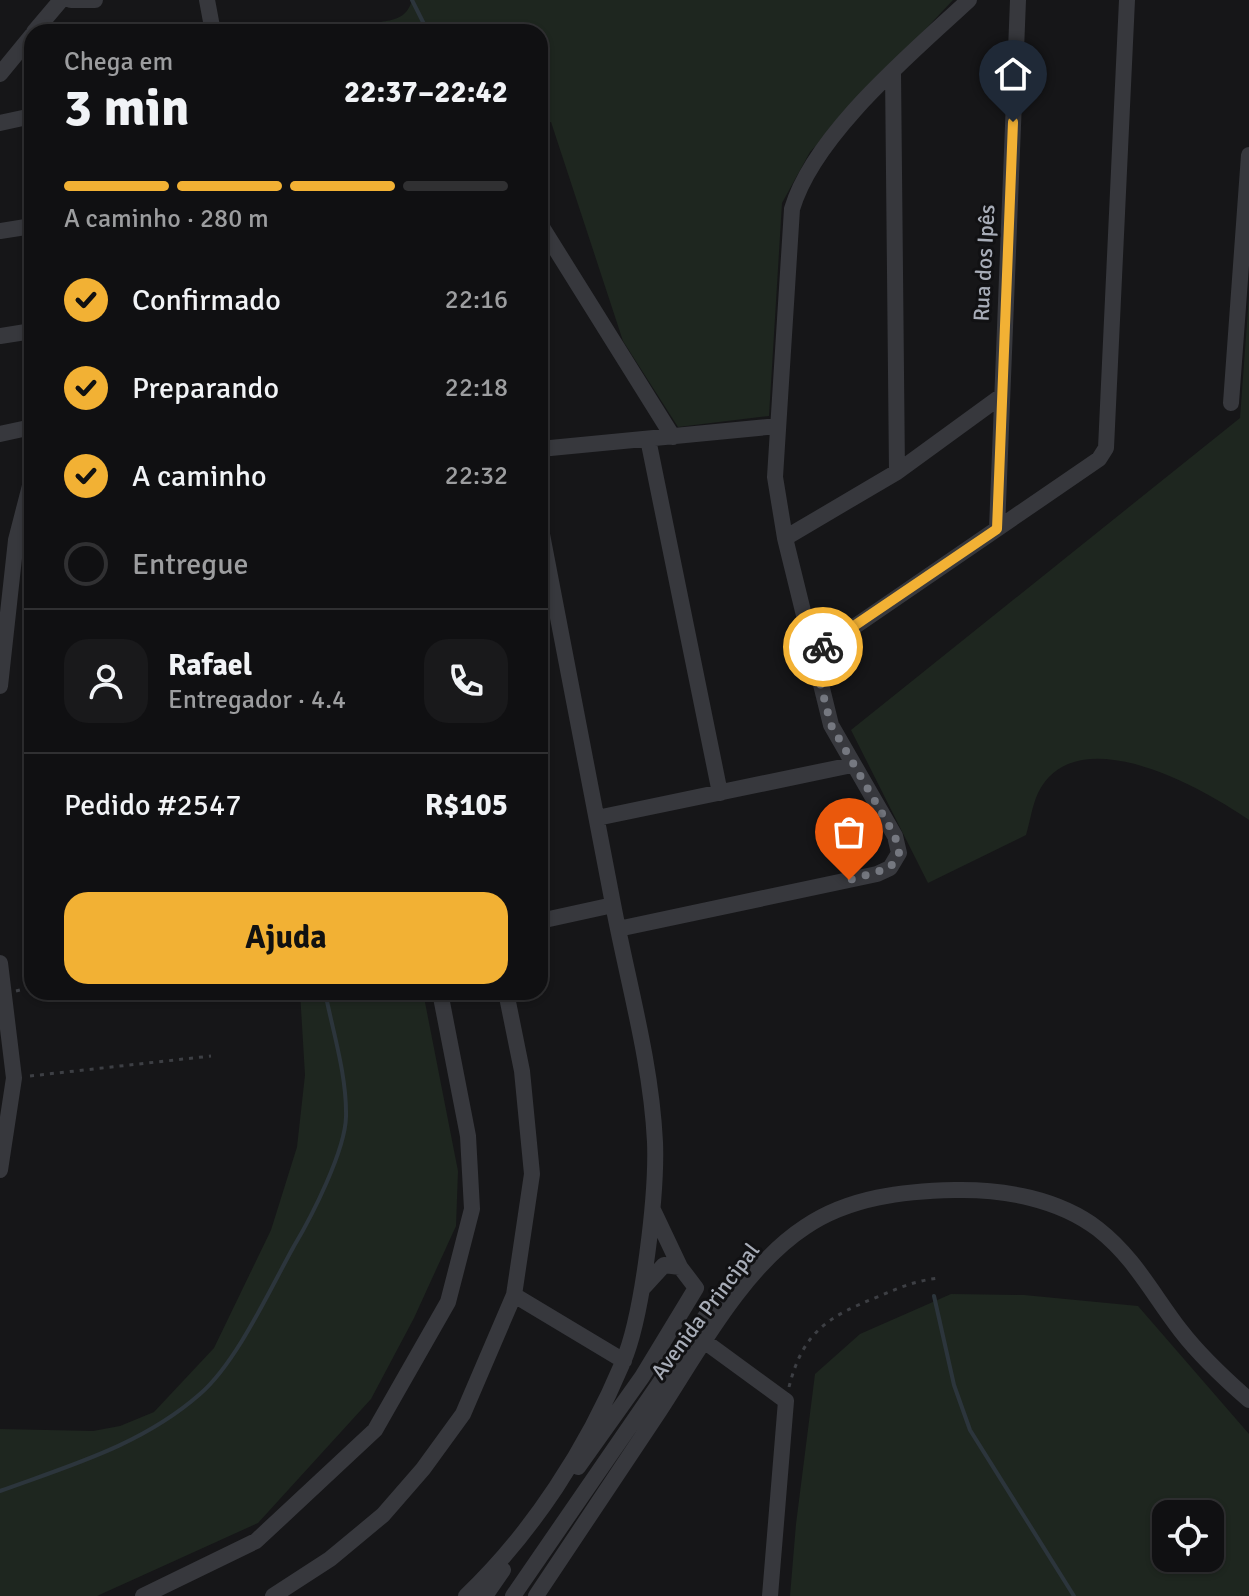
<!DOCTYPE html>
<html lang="pt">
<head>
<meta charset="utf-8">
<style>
	body { margin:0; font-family:Signika,sans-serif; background:#19191b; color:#f1f3f6; height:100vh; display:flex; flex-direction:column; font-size:30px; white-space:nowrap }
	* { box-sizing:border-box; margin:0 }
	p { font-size:26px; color:#9c9d9f }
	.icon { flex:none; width:44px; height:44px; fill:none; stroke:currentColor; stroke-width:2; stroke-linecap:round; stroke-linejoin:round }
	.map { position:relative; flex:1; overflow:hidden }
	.details { position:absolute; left:24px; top:24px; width:524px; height:976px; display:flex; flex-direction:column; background:#101012; border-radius:24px; box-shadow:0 2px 6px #0004,0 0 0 2px #303032 }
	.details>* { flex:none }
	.tools { position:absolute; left:1152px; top:1500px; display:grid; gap:16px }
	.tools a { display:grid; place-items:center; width:72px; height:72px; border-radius:16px; background:#101012; box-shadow:0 2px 6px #0004,0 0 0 2px #303032; font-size:40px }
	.pin { position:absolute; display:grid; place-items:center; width:68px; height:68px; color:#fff; margin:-82px -34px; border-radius:50% 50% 50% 0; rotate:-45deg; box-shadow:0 0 8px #0007 }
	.pin .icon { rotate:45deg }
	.courier { position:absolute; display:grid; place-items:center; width:80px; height:80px; margin:-40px; border:6px solid #f2b134; border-radius:50%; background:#fff; color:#222; box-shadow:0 2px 10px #0007 }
	.head em { font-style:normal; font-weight:700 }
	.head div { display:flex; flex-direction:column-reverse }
	.head { display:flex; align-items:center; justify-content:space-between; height:136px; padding:0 40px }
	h1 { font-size:52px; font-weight:700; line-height:60px }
	.bar { display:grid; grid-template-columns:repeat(4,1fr); gap:12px 8px; align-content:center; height:96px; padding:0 40px }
	.bar i { height:10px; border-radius:6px; background:#303032 }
	.bar .on { background:#f2b134 }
	.bar p { grid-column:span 4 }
	.line { display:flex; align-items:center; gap:20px; padding:0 40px; border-top:2px solid #303032 }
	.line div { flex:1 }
	.round { display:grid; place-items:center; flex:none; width:84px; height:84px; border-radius:24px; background:#19191b }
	ol { padding:0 40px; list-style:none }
	li { display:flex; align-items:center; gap:24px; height:88px }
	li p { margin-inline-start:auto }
	li .icon { padding:8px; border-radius:50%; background:#f2b134; color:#111; stroke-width:4 }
	li:last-child { color:#9c9d9f }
	li i { width:44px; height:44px; border:4px solid #303032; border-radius:50% }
	.button { display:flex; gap:16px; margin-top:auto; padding:16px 40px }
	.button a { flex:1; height:92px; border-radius:24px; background:#f2b134; color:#111; font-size:32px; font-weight:700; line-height:92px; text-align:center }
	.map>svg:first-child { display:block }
	.green { fill:#1e261f; fill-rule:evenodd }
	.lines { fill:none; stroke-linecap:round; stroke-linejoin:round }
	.stream { stroke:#2c353c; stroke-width:4 }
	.path { stroke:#3d3f44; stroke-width:3; stroke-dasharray:4 6; stroke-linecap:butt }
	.minor { stroke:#37383d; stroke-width:16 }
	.done { stroke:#757880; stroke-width:8; stroke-dasharray:0 14.4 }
	.route { stroke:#f2b134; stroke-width:10 }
	.labels { text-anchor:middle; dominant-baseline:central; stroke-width:6; stroke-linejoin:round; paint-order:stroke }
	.street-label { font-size:22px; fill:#a8adb8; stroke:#111113 }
</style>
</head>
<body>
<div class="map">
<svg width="1249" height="1596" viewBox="0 0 1249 1596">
	<rect width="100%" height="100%" fill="#161618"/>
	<path class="green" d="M 412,0 L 953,0 L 810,152 L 782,203 L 769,416 L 678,427 L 623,341 L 551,122 L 540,125 L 540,32 L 350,32 C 370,15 404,31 412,0 Z
		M 1249,296 L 1249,820 C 1203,788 1076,716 1038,793 C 1032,806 1030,822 1026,835 L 928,883 L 851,730 L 1240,418 Z
		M 300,992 L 423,992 L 458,1171 L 456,1226 L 414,1318 L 371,1399 L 258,1523 L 97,1596 L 0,1596 L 0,1429 L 93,1431 L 120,1426 L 154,1412 L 214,1348 L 271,1230 L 297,1147 L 305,1075 Z
		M 951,1294 L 1024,1295 L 1138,1306 L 1249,1434 L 1249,1596 L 790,1596 L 796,1524 L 815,1374 L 860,1334 ZM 1166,1514 L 1210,1514 L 1210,1558 L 1166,1558 Z"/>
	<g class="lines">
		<path class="stream" d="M 412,0 L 428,32
			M 934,1296 L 954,1385 L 970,1430 L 1074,1596
			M 0,1491 C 71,1465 142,1445 200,1394 C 237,1362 270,1289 294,1246 C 312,1216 345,1151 346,1117 C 347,1076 333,1032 325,992"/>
		<path class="path" d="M 16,991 L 32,987
			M 30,1076 L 211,1056
			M 789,1387 C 803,1331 829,1316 880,1296 C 900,1287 918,1280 940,1278"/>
		<path class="minor" d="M 71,0 L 95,0
			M 207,0 L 213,32
			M 34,32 L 61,0
			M 893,72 L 897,472
			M 0,74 L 32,35
			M 0,123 L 32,116
			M 540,224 L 673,437
			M 0,231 L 32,226
			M 0,336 L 32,331
			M 1231,403 L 1249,155
			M 0,434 L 32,427
			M 648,439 L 720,793
			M 540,449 L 778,426
			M 997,529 L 1018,0
			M 785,538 L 897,472 L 1000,397
			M 813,655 L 1099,459 L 1106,448 L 1127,0
			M 0,686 L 16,540 L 32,478
			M 597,818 L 852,765
			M 540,921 L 613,905
			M 618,929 L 877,874 L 890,868 L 899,853 L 895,836 L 831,725 L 785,538 L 775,477 L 792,209 C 814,134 912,53 969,0
			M 0,963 L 14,1078 L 0,1170
			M 642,1289 L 664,1265 L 680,1267
			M 514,1295 L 624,1361
			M 704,1341 L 786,1401 L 770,1596
			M 578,1467 L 642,1377 L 696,1288 L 680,1267 L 653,1210
			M 143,1596 L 256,1541 L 375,1430 L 448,1302 L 472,1209 L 468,1136 L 440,992
			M 273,1596 L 330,1559 L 383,1515 L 423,1469 L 463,1414 L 514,1295 L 532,1174 L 522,1071 L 506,992
			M 466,1596 C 533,1532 587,1448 623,1362 C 643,1316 657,1193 655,1142 C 651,1061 628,983 613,904 C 588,777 565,651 540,524
			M 485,1596 L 503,1570
			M 513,1596 L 723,1291 L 750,1271
			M 536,1596 C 577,1534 619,1472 660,1410 C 699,1350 744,1267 805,1227 C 849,1197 904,1191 955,1190 C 1004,1189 1059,1199 1098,1229 C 1135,1258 1153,1295 1181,1331 C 1201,1357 1225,1379 1249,1400"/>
	</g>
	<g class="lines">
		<path class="done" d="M 823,647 L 813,655 L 831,725 L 895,836 L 899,853 L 890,868 L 849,880"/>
		<path class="route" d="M 823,647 L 997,529 L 1013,122"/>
	</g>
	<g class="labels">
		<g class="street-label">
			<text transform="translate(984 263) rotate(-87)">Rua dos Ipês</text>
			<text transform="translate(705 1311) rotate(-53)">Avenida Principal</text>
		</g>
	</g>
</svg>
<div class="tools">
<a><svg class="icon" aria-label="locate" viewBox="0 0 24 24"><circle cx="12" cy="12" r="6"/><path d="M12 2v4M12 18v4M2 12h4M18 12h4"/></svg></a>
</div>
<div class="pin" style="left:849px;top:880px;background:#ea580c"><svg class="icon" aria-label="bag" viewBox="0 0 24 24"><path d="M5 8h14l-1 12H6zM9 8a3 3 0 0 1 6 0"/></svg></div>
<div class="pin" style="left:1013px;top:122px;background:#1f2937"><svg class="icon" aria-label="home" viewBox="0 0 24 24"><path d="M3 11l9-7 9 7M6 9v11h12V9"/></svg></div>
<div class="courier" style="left:823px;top:647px"><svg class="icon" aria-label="bike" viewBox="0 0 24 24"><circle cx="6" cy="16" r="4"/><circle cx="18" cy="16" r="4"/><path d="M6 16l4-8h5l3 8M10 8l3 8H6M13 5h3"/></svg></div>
<section class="details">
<div class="head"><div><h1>3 min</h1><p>Chega em</p></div><em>22:37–22:42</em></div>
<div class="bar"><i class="on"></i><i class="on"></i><i class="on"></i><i></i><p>A caminho · 280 m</p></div>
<ol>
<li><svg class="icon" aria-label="check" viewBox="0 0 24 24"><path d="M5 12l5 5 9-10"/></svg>Confirmado<p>22:16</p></li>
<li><svg class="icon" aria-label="check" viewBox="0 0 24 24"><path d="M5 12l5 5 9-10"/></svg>Preparando<p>22:18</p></li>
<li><svg class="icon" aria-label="check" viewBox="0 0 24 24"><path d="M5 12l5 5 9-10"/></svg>A caminho<p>22:32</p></li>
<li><i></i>Entregue</li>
</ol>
<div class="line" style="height:144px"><a class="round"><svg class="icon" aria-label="person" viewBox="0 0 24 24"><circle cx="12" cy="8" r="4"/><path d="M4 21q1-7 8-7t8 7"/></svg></a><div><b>Rafael</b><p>Entregador · 4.4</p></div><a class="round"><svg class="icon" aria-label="phone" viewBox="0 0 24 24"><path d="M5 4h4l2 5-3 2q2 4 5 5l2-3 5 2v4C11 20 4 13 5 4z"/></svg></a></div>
<div class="line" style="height:104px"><div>Pedido #2547</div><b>R$105</b></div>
<div class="button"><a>Ajuda</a></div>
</section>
</div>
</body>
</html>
